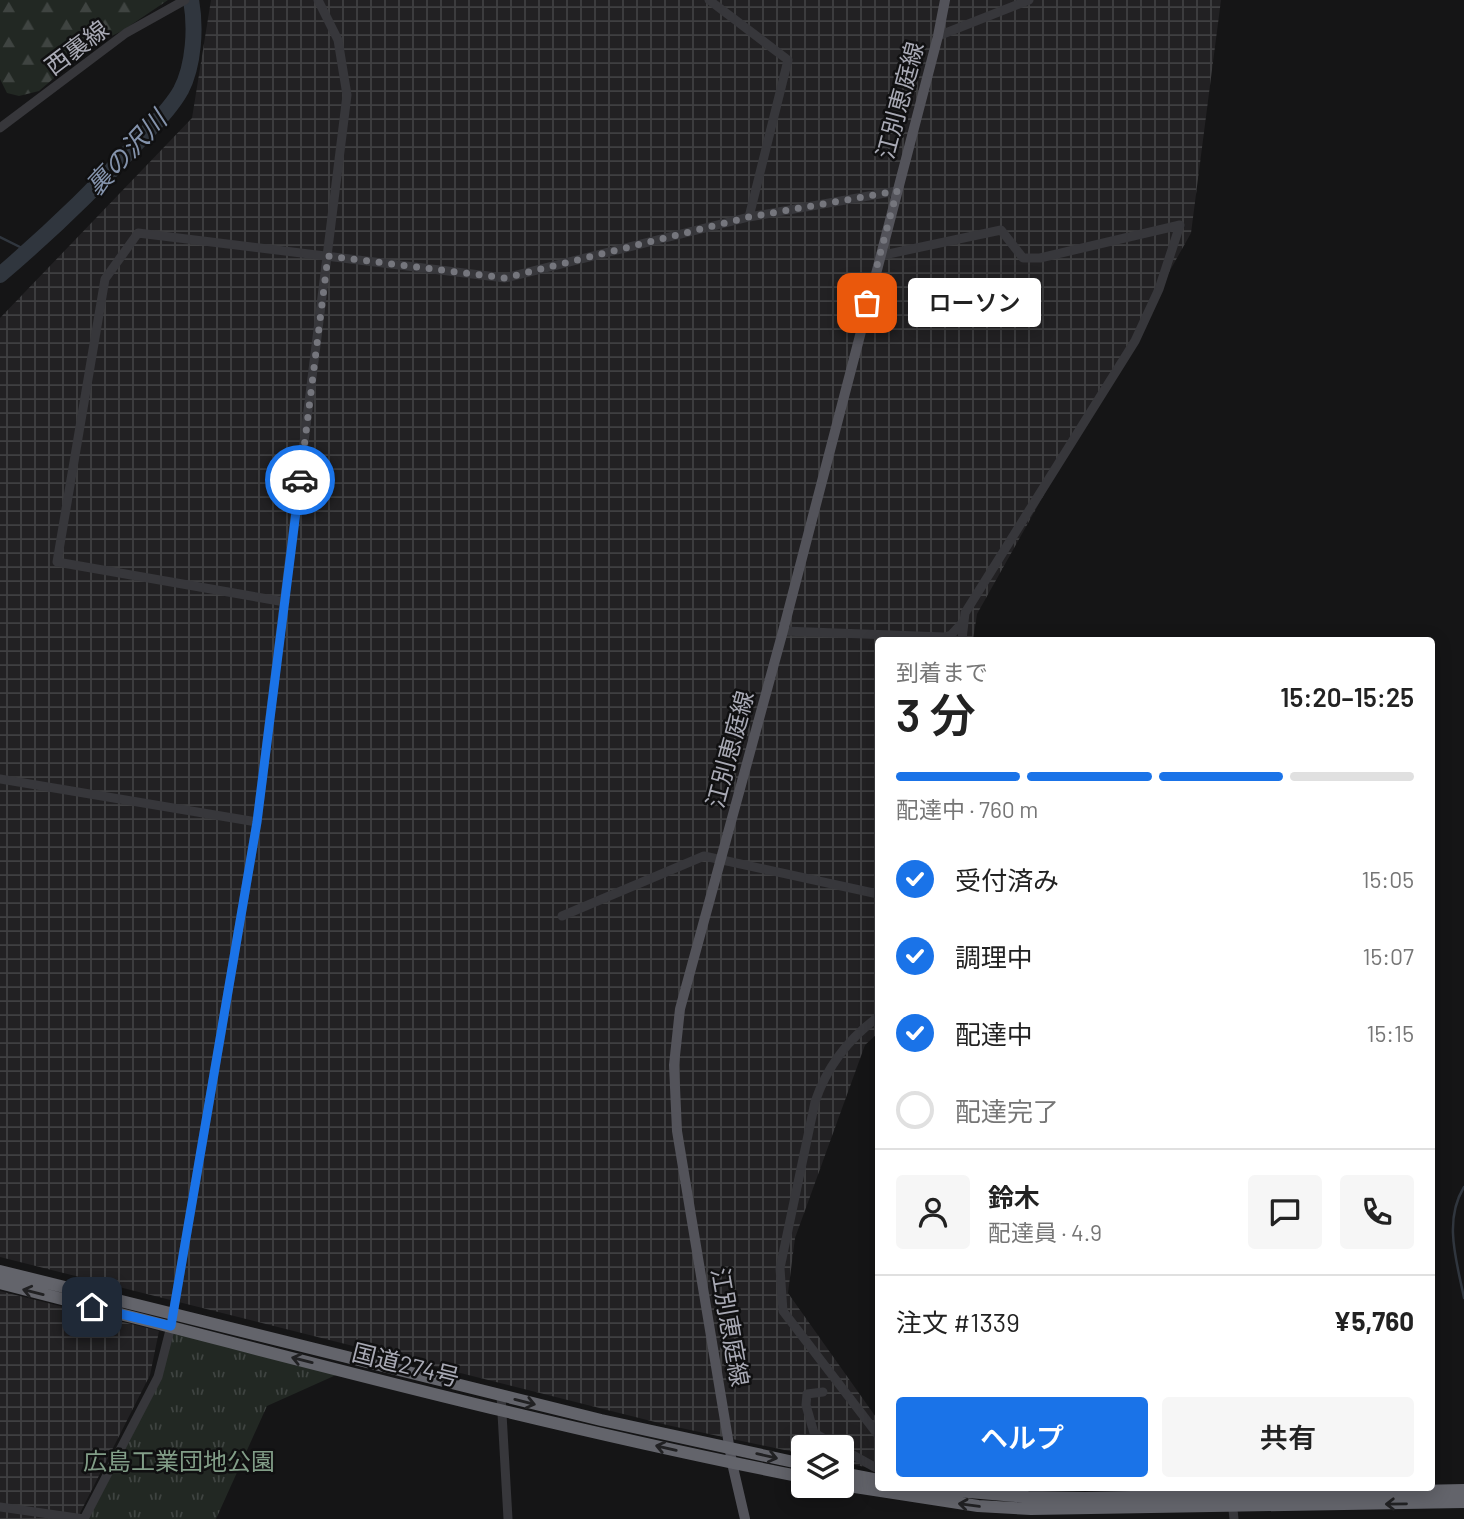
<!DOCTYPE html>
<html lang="ja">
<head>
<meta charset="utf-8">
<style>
	body { margin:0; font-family:Barlow,"Noto Sans JP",sans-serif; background:#f6f6f6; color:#222; height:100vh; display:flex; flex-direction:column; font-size:26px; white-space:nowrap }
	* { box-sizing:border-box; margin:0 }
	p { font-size:23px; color:#767676 }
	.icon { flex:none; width:38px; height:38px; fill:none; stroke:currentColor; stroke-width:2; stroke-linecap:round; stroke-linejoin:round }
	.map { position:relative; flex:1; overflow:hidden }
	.sheet { position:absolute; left:875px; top:637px; width:560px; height:854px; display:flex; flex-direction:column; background:#fff; border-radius:7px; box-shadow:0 4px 18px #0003 }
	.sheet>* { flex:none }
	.controls { position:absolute; left:791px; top:1435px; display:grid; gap:14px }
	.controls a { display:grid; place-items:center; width:63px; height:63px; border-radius:7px; background:#fff; box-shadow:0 4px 18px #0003; font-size:35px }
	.pin { position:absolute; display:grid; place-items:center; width:60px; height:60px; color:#fff; margin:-30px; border-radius:14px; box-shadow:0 4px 10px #0006 }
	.courier { position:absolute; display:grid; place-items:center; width:70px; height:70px; margin:-35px; border:5px solid #1a73e8; border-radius:50%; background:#fff; color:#222; box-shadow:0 2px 9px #0007 }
	.bubble { position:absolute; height:49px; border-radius:7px; background:#fff; box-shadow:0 4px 18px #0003; font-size:23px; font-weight:600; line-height:49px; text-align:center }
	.summary em { font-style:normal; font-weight:600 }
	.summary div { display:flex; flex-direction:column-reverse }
	.summary { display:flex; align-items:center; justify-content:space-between; height:119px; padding:0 21px }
	h1 { font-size:46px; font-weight:600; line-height:52px }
	.bar { display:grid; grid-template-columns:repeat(4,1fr); gap:10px 7px; align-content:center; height:84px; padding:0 21px }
	.bar i { height:9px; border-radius:5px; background:#e0e0e0 }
	.bar .active { background:#1a73e8 }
	.bar p { grid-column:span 4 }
	.line { display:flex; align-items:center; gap:18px; padding:0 21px; border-top:2px solid #e0e0e0 }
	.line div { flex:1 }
	.round { display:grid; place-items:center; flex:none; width:74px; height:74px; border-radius:7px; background:#f6f6f6 }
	ol { padding:0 21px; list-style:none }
	li { display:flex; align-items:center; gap:21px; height:77px }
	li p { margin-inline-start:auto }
	li .icon { padding:7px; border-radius:50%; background:#1a73e8; color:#fff; stroke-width:4 }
	li:last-child { color:#767676 }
	li i { width:38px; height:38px; border:4px solid #e0e0e0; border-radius:50% }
	.action { display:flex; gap:14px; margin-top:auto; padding:14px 21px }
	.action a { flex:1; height:80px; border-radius:7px; background:#1a73e8; color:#fff; font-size:28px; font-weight:600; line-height:80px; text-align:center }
	.action a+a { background:#f6f6f6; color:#222 }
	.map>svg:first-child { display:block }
	.industrial { fill:url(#industrial-grid) }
	.forest { fill:url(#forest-firs) }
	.park { fill:url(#park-tufts) }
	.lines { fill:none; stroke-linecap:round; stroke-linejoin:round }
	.stream { stroke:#30363e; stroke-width:2.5 }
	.river { stroke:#30363e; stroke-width:16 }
	.minor { stroke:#37373b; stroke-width:9 }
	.major { stroke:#53535a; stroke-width:10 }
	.highway { stroke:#63646b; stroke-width:12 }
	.oneway { stroke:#212123 }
	.done { stroke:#75767d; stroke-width:7; stroke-dasharray:0 12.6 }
	.route { stroke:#1a73e8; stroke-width:9 }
	.labels { text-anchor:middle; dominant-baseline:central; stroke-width:5; stroke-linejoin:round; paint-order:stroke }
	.street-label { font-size:24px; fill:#a9aab5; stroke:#101011 }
	.park-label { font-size:24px; fill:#829e88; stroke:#101011 }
	.water-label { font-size:26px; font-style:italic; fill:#8493ac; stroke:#101011 }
</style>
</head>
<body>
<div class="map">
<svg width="1464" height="1519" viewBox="0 0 1464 1519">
	<defs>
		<pattern id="industrial-grid" width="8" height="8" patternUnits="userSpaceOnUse" patternTransform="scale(1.75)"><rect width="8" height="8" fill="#222123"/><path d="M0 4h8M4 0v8" fill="none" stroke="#3f3f41"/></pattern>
		<pattern id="forest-firs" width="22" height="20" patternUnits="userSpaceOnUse" patternTransform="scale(1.75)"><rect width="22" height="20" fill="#222823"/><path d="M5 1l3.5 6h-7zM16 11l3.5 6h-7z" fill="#3f4441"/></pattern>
		<pattern id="park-tufts" width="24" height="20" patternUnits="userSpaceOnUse" patternTransform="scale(1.75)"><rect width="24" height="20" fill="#222823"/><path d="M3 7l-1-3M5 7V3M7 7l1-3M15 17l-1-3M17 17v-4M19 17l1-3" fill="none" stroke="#3f4441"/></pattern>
	</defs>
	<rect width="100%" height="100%" fill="#151516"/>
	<path class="industrial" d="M 211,0 L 1221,0 L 1191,233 L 977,614 L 973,640 L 878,640 L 878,1033 L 865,1045 L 795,1238 L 788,1293 L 878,1420 L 878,1470 L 842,1462 L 842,1447 L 803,1447 L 803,1454 L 667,1425 L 0,1257 L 0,318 L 192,118 Z
		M 0,1291 L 159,1331 L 150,1375 L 77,1519 L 0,1519 Z"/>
	<path class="forest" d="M 0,0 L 168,0 L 122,31 L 91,46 L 39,91 L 19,96 L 7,93 L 0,79 Z"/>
	<path class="park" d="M 171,1326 L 345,1371 L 267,1406 L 216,1519 L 84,1519 L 158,1377 Z"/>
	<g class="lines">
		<path class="stream" d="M 0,237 L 28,251
			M 1464,1187 C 1443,1221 1457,1262 1464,1298"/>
		<path class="river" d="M 0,275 C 48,234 94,190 136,144 C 151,127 170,110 181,90 C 194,65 196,27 191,0"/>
		<path class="minor" d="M 938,36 L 1029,0
			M 0,128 L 126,33 L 185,0
			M 749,217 L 897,191
			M 879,256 L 1001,230 L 1023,258 L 1040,258 L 1180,225 L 1159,289 L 1135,341 L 965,613 L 962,640
			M 285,602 L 57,562 L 105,279 L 138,233 L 505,278 L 749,217 L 788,60 L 709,0
			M 783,631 L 945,637 L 951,635 L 964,621
			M 0,779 L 257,822
			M 562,916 L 704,856 L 878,894
			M 878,1017 C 848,1039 827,1066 815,1102 L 780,1268 L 783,1311 L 878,1435
			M 823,1392 L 807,1394 L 806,1405 L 814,1433 L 839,1447
			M 501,1396 L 508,1519
			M 842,1449 L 878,1469
			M 1232,1500 L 1234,1519
			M 0,1507 L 84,1519
			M 84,1519 L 158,1377 L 171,1326 L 257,822 L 347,95 L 338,40 L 318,0"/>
		<path class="major" d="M 745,1519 L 732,1463 L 677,1131 L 674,1065 L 680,1009 L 783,631 L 938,36 L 945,0"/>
		<path class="highway" d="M 0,1271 L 601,1420 L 803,1464
			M 0,1283 C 266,1351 534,1424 803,1477
			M 842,1473 L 878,1480
			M 842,1485 L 978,1506 L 1031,1509 L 1464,1502
			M 923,1488 L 1028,1497 L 1085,1498 L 1464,1490"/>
	</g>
	<defs><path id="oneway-shaft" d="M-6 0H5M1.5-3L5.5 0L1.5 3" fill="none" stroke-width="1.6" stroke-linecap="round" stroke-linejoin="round" transform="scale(1.75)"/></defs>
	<g class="oneway">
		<use href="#oneway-shaft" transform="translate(33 1292) rotate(-166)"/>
		<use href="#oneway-shaft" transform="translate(302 1360) rotate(-166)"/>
		<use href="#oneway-shaft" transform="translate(525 1402) rotate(14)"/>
		<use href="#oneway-shaft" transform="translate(666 1448) rotate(-167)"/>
		<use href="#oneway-shaft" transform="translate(767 1456) rotate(13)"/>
		<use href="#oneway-shaft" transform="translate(1396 1504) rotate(179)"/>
		<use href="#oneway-shaft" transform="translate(969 1505) rotate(-172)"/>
	</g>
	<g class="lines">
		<path class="done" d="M 300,480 L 328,256 L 505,278 L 749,217 L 897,191 L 867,303"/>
		<path class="route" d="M 92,1307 L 171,1326 L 257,822 L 300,480"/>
	</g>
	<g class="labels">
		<g class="street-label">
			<text transform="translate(76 47) rotate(-37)">西裏線</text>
			<text transform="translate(899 100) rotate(-75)">江別恵庭線</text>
			<text transform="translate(729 749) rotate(-75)">江別恵庭線</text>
			<text transform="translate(731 1327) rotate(80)">江別恵庭線</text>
			<text transform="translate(406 1364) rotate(14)">国道274号</text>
		</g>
		<g class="park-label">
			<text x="179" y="1460">広島工業団地公園</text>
		</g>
		<g class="water-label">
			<text transform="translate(125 152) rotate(-47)">裏の沢川</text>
		</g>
	</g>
</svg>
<div class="controls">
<a><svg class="icon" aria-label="layers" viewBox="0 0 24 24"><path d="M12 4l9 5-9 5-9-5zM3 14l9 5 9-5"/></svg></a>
</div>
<div class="pin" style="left:867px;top:303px;background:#ea580c"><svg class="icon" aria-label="bag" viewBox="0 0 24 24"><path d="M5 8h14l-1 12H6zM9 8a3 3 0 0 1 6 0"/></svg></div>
<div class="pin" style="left:92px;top:1307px;background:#1f2937"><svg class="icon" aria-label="home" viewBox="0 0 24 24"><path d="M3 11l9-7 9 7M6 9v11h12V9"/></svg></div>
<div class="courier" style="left:300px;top:480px"><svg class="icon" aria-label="car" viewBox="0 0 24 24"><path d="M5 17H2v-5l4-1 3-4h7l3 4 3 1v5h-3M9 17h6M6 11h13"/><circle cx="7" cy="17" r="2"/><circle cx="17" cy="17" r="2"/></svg></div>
<div class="bubble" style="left:908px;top:278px;width:133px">ローソン</div>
<section class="sheet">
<div class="summary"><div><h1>3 分</h1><p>到着まで</p></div><em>15:20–15:25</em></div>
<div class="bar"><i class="active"></i><i class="active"></i><i class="active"></i><i></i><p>配達中 · 760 m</p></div>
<ol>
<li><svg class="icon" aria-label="check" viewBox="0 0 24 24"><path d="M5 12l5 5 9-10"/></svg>受付済み<p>15:05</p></li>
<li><svg class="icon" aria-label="check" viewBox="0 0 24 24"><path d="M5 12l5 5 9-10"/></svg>調理中<p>15:07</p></li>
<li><svg class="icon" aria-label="check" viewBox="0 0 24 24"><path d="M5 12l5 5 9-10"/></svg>配達中<p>15:15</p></li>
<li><i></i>配達完了</li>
</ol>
<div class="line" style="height:126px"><a class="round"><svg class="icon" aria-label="person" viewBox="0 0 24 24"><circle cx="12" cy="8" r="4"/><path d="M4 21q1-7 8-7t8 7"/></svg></a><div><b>鈴木</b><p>配達員 · 4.9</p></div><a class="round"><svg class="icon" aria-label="chat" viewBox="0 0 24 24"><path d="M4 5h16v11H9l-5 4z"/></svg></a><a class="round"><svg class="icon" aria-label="phone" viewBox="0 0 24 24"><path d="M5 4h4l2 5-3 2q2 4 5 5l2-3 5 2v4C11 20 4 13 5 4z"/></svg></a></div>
<div class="line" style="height:91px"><div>注文 #1339</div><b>¥5,760</b></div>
<div class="action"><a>ヘルプ</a><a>共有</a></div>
</section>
</div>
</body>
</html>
